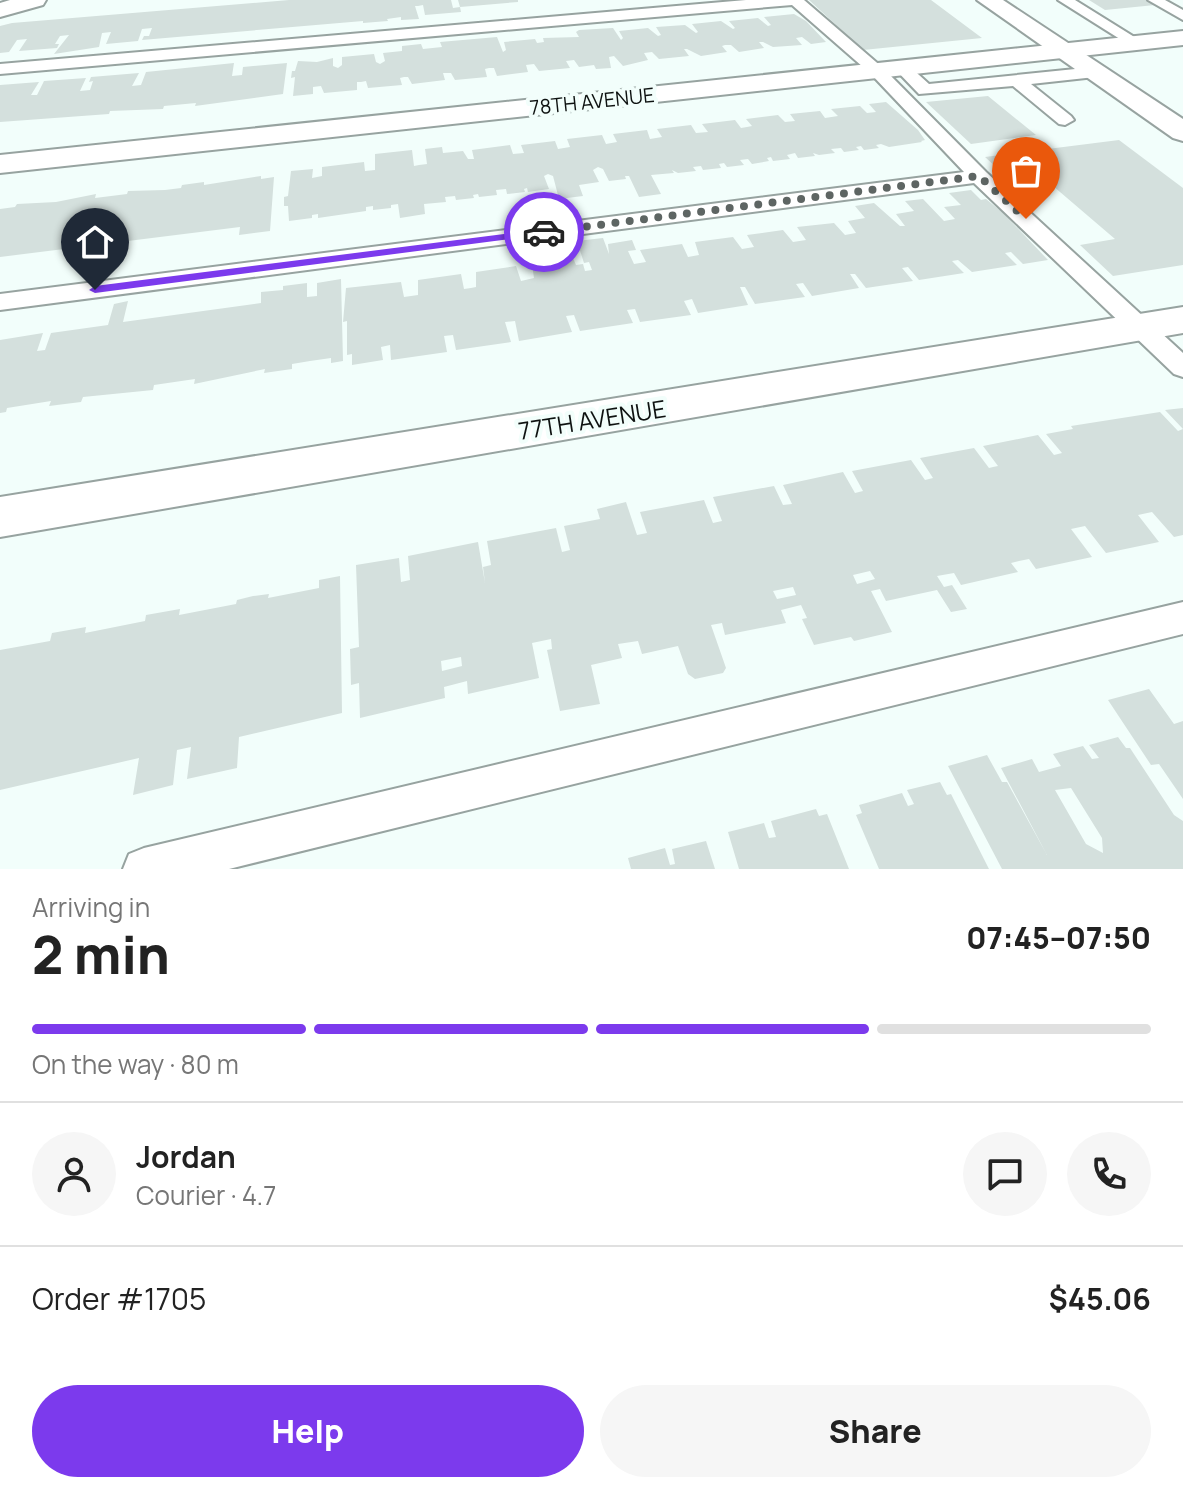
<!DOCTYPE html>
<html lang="en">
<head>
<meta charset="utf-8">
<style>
	body { margin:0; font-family:Manrope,sans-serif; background:#f6f6f6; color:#222; height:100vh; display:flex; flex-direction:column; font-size:30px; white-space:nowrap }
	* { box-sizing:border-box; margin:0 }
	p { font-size:26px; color:#767676 }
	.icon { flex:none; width:44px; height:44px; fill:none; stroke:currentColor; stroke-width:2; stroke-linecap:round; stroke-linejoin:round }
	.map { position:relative; height:869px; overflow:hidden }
	.panel { display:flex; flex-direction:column; background:#fff; flex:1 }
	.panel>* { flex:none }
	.pin { position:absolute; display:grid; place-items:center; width:68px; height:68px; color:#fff; margin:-82px -34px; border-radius:50% 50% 50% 0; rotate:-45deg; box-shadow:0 0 8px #0007 }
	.pin .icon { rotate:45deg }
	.courier { position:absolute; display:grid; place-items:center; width:80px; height:80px; margin:-40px; border:6px solid #7c3aed; border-radius:50%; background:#fff; color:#222; box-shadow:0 2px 10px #0007 }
	.head em { font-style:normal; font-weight:800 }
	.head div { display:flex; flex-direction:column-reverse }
	.head { display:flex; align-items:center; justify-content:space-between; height:136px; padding:0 32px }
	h1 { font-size:52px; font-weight:800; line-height:60px }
	.bar { display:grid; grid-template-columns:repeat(4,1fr); gap:12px 8px; align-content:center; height:96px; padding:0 32px }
	.bar i { height:10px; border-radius:6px; background:#e0e0e0 }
	.bar .on { background:#7c3aed }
	.bar p { grid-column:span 4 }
	.line { display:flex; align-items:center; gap:20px; padding:0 32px; border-top:2px solid #e0e0e0 }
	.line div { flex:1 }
	.round { display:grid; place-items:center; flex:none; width:84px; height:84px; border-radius:42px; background:#f6f6f6 }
	.button { display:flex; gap:16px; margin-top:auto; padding:16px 32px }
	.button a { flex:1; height:92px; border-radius:48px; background:#7c3aed; color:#fff; font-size:32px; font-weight:800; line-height:92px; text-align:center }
	.button a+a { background:#f6f6f6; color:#222 }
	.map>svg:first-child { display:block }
	.building { fill:#d4e0dd; fill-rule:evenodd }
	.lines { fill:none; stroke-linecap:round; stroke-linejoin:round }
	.service-casing { stroke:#97a3a0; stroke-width:4 }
	.minor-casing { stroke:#97a3a0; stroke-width:4 }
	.tertiary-casing { stroke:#97a3a0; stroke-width:4 }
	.primary-casing { stroke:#97a3a0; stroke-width:4 }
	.service { fill:#fff; fill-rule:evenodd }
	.minor { fill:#fff; fill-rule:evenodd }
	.tertiary { fill:#fff; fill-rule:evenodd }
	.primary { fill:#fff; fill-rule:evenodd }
	.route { fill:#7c3aed }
	.done { stroke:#5e6563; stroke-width:8; stroke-dasharray:0 14.4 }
	.labels { text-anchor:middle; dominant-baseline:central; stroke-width:8; stroke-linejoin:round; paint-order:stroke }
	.far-street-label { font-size:20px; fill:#0e1211; stroke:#f2fefb }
	.street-label { font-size:24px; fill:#0e1211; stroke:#f2fefb }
</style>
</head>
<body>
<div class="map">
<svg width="1183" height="869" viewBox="0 0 1183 869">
	<rect width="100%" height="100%" fill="#f2fefb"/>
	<path class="building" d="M 289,0 L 451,0 L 453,8 L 460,7 L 461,12 L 425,15 L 423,5 L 418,6 L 415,6 L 419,19 L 401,20 L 401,17 L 387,19 L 388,21 L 363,23 L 363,21 L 142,40 L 144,36 L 149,36 L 152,28 L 142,29 L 138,41 L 106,44 L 111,32 L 102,33 L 99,47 L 54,54 L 69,35 L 60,36 L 55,44 L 59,44 L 57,48 L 19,51 L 27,39 L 17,40 L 9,52 L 0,53 L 0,26 L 12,23 Z
		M 458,0 L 518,0 L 518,2 L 460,7 Z
		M 809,0 L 931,0 L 982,38 L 863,50 Z
		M 1089,0 L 1146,0 L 1155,5 L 1105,10 Z
		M 794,14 L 806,21 L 826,42 L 811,44 L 802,37 L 796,38 L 802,45 L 773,47 L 763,42 L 759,42 L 764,48 L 739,52 L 731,45 L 725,45 L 722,46 L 727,52 L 701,56 L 687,49 L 684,49 L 689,56 L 659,59 L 652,52 L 644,53 L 648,60 L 623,66 L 614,56 L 609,57 L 611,68 L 596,69 L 594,65 L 579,67 L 574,60 L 566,61 L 570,68 L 539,71 L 534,64 L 526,65 L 528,72 L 497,76 L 494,68 L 489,68 L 485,69 L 487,77 L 455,80 L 451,73 L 443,73 L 445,80 L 412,84 L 408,77 L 404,77 L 400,78 L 402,85 L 368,88 L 366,81 L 361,82 L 357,82 L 357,90 L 324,93 L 321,86 L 313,87 L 313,94 L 293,96 L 295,77 L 291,78 L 292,71 L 295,71 L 298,61 L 317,62 L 333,58 L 333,66 L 338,68 L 342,65 L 342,57 L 374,54 L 376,62 L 380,64 L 385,61 L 383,53 L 402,51 L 402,46 L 421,44 L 423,49 L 442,47 L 440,42 L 497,37 L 503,52 L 506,50 L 504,42 L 535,39 L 537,43 L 544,42 L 543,38 L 579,37 L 576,32 L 579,30 L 613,28 L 621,40 L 623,38 L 619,31 L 648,28 L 658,36 L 661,35 L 656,27 L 685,25 L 696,33 L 698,32 L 692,24 L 721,21 L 733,29 L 735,28 L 729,21 L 758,18 L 768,26 L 771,25 L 764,17 Z
		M 234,63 L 232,76 L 242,75 L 243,67 L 287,63 L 283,94 L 195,106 L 196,103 L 164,106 L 163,109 L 110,111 L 109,114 L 0,122 L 0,85 L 39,82 L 31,95 L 37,95 L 44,81 L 86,78 L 80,91 L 90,90 L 93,81 L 89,82 L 91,77 L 139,73 L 132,86 L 141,85 L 146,72 Z
		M 988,96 L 1036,135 L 971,144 L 926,102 Z
		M 886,102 L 918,130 L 925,140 L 921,141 L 922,142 L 889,147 L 881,144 L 876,145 L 879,148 L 864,150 L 861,146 L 856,147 L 859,150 L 844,152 L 841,148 L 831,149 L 835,153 L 819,155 L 813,153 L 815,156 L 798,158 L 795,153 L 787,155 L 790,159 L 773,161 L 771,157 L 767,158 L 769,161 L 752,164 L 748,159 L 740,160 L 744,165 L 727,167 L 724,163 L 719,164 L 721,168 L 703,170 L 701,166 L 693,167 L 696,171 L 678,173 L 672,170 L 674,173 L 651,175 L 661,194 L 639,197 L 629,176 L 625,176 L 626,179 L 609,181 L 603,169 L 598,167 L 593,170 L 599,182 L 579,185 L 583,196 L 559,199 L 553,176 L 548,174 L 544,176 L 549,189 L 528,192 L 527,188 L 524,189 L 525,192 L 507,194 L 506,189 L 496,190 L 497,195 L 479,197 L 478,194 L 473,195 L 474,198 L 456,200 L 455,196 L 445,197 L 446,202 L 424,204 L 425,214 L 400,218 L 398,204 L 391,205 L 391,208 L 373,210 L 373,206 L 366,207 L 366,211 L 318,218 L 318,214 L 312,215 L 312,218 L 289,221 L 288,206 L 284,206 L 284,197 L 288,196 L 291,171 L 313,169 L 312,178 L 322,176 L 322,167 L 364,162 L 365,171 L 375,170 L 375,154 L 412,150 L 414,166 L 419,165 L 427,164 L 425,149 L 442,147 L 443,153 L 463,151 L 468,159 L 474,159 L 472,150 L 510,145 L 513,154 L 524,153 L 521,145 L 555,141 L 558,149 L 570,147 L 567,139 L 602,135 L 606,144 L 617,142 L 613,134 L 647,130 L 650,139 L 662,137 L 657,129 L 691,125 L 696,133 L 708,132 L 702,124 L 735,120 L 741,128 L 747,127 L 752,126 L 746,119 L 778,115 L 785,122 L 795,121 L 790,114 L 820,111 L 825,118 L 838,116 L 831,109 L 860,106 L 867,113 L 876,112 L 869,104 Z
		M 1119,140 L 1183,188 L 1183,265 L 1113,276 L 1080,245 L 1115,239 L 1053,186 L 1021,190 L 985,157 Z
		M 261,176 L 261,179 L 274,177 L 270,231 L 239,235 L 240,227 L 0,257 L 0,209 L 15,207 L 17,204 L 56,202 L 96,194 L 95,198 L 127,194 L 128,191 L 165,190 L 181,188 L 182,185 L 204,182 L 204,185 Z
		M 971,190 L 981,200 L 986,199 L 1002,212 L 1048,260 L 1023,264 L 1011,252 L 1005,253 L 1017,265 L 972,272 L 958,260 L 952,261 L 964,273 L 919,280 L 908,267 L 902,268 L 913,281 L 866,288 L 855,274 L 850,274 L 859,288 L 812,296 L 803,283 L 796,284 L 805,297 L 755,304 L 745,287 L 740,287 L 748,305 L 698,313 L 692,299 L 684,301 L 691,315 L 640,322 L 635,309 L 627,310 L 633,323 L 580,331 L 574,315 L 566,316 L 572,332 L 519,341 L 515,321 L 505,322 L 511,342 L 456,350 L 453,335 L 444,336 L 447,352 L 391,360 L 390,345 L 381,347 L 383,360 L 352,365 L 352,354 L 347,355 L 347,321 L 343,322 L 346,288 L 401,282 L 404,297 L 418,295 L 418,280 L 461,274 L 464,289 L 471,288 L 476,287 L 476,272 L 516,266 L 521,281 L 534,278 L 532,264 L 573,258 L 576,265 L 583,264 L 585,271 L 592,270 L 589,262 L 584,263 L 577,241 L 603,238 L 609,254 L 608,244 L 632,240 L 636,250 L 628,251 L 634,264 L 646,262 L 640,250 L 682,244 L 688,257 L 699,255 L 695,242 L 733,237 L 742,249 L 754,247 L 747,235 L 783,230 L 793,242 L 806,240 L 797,227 L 834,223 L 845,235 L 856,233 L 848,221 L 865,218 L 855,206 L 874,203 L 900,226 L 905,226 L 896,214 L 914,211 L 905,201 L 923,199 L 944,221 L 955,219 L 944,207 L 961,205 L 949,193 Z
		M 341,279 L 343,361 L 331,363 L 331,358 L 310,361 L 292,364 L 292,369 L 264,373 L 265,369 L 194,384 L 195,379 L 154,385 L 153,390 L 83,397 L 81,402 L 49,406 L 51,401 L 7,408 L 6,412 L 0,413 L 0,340 L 43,333 L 37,351 L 45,350 L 51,333 L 108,325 L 114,304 L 128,301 L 123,322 L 261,303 L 261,292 L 283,290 L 283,286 L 307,283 L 307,297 L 317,296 L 317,283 Z
		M 1183,408 L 1183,429 L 1165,410 Z
		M 1160,412 L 1178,431 L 1183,429 L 1183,535 L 1174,537 L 1152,512 L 1138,515 L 1159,542 L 1106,553 L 1085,526 L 1071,529 L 1092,557 L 1036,569 L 1029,559 L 1019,561 L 1011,563 L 1018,572 L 961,585 L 954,573 L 937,576 L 944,587 L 952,585 L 967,609 L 951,612 L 937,590 L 886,601 L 880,589 L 871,591 L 892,632 L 854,641 L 851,637 L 814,645 L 802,619 L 807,618 L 801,605 L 781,610 L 786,623 L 725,635 L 722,623 L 711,625 L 726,668 L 723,673 L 695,679 L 688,674 L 678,646 L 642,654 L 638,641 L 618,644 L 622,658 L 591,665 L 600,704 L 560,711 L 547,650 L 552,649 L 551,639 L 532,643 L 539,678 L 468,694 L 467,681 L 444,687 L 445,698 L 360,718 L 359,683 L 351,685 L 350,649 L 359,647 L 356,565 L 399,558 L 401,582 L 410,580 L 408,556 L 478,542 L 485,583 L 483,567 L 491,565 L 487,541 L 556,528 L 562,552 L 570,550 L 564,526 L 600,519 L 597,509 L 626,502 L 637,535 L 647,533 L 640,512 L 704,500 L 713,523 L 722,521 L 713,497 L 774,486 L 783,505 L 792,504 L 783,485 L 843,472 L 855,493 L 863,491 L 852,471 L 911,460 L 925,480 L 933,478 L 920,458 L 974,448 L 989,468 L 993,467 L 998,466 L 983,446 L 1038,435 L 1054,455 L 1062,453 L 1046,434 L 1073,429 L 1071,426 ZM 870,571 L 875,579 L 857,584 L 853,575 ZM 793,587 L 796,595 L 777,599 L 773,591 ZM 461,657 L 462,666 L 442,671 L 441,661 Z
		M 340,576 L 342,713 L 239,737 L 237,768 L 187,779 L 191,747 L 177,750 L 173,785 L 133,795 L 139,758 L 0,790 L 0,650 L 50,641 L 52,633 L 86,627 L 85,633 L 145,621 L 146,615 L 180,609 L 179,615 L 236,604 L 237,600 L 253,596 L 269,594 L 268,598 L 319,588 L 319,580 Z
		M 1149,689 L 1174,724 L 1183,721 L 1183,799 L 1159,764 L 1151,765 L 1108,700 Z
		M 1118,737 L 1126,748 L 1130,748 L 1174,815 L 1183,821 L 1183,869 L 1002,869 L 948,766 L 987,755 L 1002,782 L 1007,782 L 1047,855 L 1001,768 L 1032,759 L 1039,772 L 1061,766 L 1053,754 L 1083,746 L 1092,759 L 1099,758 L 1089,745 ZM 1071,788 L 1102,838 L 1103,853 L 1086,844 L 1055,790 Z
		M 940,782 L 947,795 L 951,794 L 989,869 L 879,869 L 856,815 L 862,813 L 859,805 L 902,793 L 908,806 L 914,804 L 907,790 Z
		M 816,809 L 819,816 L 827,814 L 849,869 L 739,869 L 728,832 L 764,823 L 769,838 L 776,837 L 771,821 Z
		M 706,841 L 715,869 L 631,869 L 628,858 L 665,848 L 670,865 L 675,864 L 672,849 Z"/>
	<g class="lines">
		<defs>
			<path id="service" d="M 746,0 L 804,0 L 883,68 L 986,172 L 1183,353 L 1183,377 L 1174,374 L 974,183 L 0,310 L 0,294 L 964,172 L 871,74 L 792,5 L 0,74 L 0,64 Z
				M 1058,0 L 1075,0 L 1144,43 L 1141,46 L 1131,46 Z
				M 1148,0 L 1165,0 L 1183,10 L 1183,20 Z
				M 902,63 L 908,65 L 929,84 L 1095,67 L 1103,72 L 1095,77 L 1031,84 L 1071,116 L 1074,120 L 1065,125 L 1059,124 L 1013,86 L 919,94 L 894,68 Z
				M 1183,602 L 1183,634 L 229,869 L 123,869 L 129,854 L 144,848 Z"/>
			<path id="minor" d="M 1183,31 L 1183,45 L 0,173 L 0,155 Z
				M 1183,307 L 1183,333 L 0,537 L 0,497 Z"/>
			<path id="tertiary" d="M 10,0 L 46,0 L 43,5 L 0,17 L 0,3 Z"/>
			<path id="primary" d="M 977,0 L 1003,0 L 1183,119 L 1183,141 L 1173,138 Z"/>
		</defs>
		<use href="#service" class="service-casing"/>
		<use href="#minor" class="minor-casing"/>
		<use href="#tertiary" class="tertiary-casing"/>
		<use href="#primary" class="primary-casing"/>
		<use href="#service" class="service"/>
		<use href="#minor" class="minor"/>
		<use href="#tertiary" class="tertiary"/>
		<use href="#primary" class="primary"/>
	</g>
	<path class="route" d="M 544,229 L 548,230 L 548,234 L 95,293 L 89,290 L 95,286 Z"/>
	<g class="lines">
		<path class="done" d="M 544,232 L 979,176 L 1026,219"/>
	</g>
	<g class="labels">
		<g class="far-street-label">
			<text transform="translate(592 101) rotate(-6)">78TH AVENUE</text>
		</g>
		<g class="street-label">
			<text transform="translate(592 419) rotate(-9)">77TH AVENUE</text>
		</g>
	</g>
</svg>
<div class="pin" style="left:1026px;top:219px;background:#ea580c"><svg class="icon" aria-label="bag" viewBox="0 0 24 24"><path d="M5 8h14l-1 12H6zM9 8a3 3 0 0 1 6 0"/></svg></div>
<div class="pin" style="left:95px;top:290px;background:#1f2937"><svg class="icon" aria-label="home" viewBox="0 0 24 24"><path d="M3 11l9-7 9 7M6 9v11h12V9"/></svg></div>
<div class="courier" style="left:544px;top:232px"><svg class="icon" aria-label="car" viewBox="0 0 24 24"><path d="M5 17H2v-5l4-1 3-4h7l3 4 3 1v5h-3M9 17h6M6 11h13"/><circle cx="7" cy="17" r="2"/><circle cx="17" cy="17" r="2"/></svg></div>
</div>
<section class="panel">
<div class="head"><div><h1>2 min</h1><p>Arriving in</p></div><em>07:45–07:50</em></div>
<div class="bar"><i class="on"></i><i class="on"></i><i class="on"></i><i></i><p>On the way · 80 m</p></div>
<div class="line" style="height:144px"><a class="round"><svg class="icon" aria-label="person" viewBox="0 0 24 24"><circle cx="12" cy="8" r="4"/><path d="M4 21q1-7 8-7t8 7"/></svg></a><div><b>Jordan</b><p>Courier · 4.7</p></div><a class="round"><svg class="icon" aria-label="chat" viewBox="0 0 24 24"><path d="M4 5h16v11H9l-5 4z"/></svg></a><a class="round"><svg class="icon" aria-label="phone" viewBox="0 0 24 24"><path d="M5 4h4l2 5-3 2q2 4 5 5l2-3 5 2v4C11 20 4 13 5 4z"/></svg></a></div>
<div class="line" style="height:104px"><div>Order #1705</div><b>$45.06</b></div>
<div class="button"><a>Help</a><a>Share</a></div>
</section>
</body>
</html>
